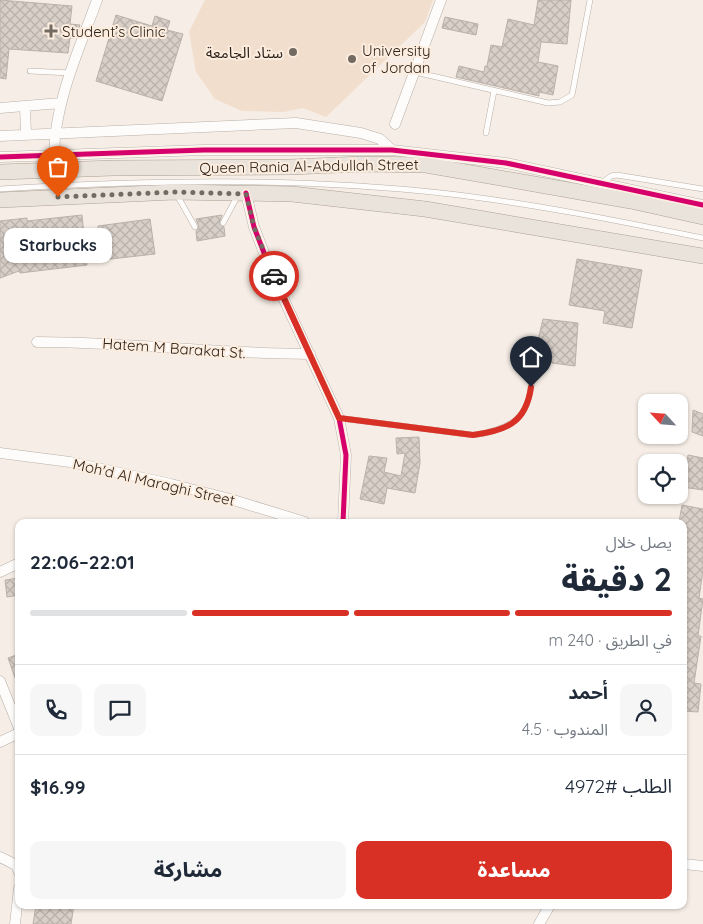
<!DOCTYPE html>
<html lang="ar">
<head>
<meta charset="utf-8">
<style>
	body { margin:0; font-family:Quicksand,"Noto Sans Arabic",sans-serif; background:#f6f6f7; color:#1f2937; direction:rtl; height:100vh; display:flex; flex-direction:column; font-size:19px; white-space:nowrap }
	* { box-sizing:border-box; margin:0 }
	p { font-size:16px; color:#747a83 }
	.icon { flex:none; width:28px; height:28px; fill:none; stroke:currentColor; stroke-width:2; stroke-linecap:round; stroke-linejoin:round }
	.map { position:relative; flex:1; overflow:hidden; direction:ltr }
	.details { position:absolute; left:15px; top:519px; width:672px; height:390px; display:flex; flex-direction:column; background:#fff; border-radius:10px; box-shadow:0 1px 4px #0004; direction:rtl }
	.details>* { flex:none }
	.needle { width:32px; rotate:296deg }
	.controls { position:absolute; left:638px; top:394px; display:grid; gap:10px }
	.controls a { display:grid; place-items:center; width:50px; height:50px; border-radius:10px; background:#fff; box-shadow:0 1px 4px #0004; font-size:25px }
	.pin { position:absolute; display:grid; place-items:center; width:42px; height:42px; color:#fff; margin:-51px -21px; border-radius:50% 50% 50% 0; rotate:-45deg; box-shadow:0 0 5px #0007 }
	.pin .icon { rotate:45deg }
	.courier { position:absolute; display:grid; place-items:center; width:50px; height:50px; margin:-25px; border:4px solid #d93025; border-radius:50%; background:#fff; color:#222; box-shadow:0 1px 6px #0007 }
	.bubble { position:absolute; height:35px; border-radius:10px; background:#fff; box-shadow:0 1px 4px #0004; font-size:16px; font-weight:800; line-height:35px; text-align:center; direction:rtl }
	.headline em { font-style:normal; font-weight:800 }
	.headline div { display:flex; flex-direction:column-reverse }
	.headline { display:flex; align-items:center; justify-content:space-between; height:85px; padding:0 15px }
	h1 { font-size:32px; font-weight:800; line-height:38px }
	.bar { display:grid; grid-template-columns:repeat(4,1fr); gap:8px 5px; align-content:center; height:60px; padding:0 15px }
	.bar i { height:6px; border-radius:4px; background:#e0e1e3 }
	.bar .current { background:#d93025 }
	.bar p { grid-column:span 4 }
	.line { display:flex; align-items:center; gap:12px; padding:0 15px; border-top:1px solid #e0e1e3 }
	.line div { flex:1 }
	.round { display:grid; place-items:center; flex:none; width:52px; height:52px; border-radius:10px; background:#f6f6f7 }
	.primary-button { display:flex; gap:10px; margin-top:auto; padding:10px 15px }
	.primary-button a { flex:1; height:58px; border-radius:10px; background:#d93025; color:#fff; font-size:20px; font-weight:800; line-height:58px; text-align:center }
	.primary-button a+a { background:#f6f6f7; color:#1f2937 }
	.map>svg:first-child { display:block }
	.grass { fill:#f1decd }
	.building { fill:url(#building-cross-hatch); stroke:#bab2aa }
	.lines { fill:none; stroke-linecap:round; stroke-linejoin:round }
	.service-casing { stroke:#b7afa7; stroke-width:6 }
	.minor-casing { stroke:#b7afa7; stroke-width:11 }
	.primary-casing { stroke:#aea092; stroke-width:16 }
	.service { stroke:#fefcfb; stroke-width:5 }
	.minor { stroke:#fefcfb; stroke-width:10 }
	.primary { stroke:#e9e3dc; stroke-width:15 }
	.cycleway-casing { stroke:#fdeddf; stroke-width:8 }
	.cycleway { stroke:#d6006c; stroke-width:5 }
	.done { stroke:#736a61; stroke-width:5; stroke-dasharray:0 9 }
	.route { stroke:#d93025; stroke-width:6 }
	.poi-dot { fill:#736a61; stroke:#fdeddf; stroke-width:2 }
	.labels { text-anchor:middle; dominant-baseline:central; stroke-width:4; stroke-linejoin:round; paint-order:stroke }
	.poi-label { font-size:15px; fill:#2d231a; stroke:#fdeddf; text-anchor:start }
	.street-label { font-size:15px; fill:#2d231a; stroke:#fdeddf }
</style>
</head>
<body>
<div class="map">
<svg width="703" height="924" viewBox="0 0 703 924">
	<defs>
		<pattern id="building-cross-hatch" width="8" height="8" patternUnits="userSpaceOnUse" patternTransform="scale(1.25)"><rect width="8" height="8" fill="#d8cfc8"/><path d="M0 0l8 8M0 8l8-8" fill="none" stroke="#bab1ab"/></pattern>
	</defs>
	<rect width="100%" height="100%" fill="#f6eee6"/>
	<path class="grass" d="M 205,0 L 433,0 L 425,22 L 326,117 L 303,108 L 284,112 L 242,111 L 215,99 L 196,72 L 189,32 Z"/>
	<path class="building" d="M 0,0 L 72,6 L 70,24 L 80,25 L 75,38 L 70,38 L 68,53 L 9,49 L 6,79 L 0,78 Z
		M 538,0 L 571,0 L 567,44 L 541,42 L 538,62 L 558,66 L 553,95 L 539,92 L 539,96 L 456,77 L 459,66 L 484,72 L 485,66 L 487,66 L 491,45 L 502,47 L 508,19 L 534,25 Z
		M 116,15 L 152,26 L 155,16 L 170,21 L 167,30 L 183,34 L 162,101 L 96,81 Z
		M 445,17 L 478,24 L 476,35 L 442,28 Z
		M 82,215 L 87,265 L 20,273 L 19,271 L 0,278 L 0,221 L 27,218 L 27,221 Z
		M 222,215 L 219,224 L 224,227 L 225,236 L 197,241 L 196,231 L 199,227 L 196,219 Z
		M 150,219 L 155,254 L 102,260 L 98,226 Z
		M 577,259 L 642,270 L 632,328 L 603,323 L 605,311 L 569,305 Z
		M 543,319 L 578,323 L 575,366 L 552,363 L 537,344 Z
		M 693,410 L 703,414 L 703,436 L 692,432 Z
		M 419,437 L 420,463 L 415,493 L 387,488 L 384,504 L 360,499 L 369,456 L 387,458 L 384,472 L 401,476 L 405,453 L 397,454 L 396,438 Z
		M 688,455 L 703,458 L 703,490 L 682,487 Z
		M 682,505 L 703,509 L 703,571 L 699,598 L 703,599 L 698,636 L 701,636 L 694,683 L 701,684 L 698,712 L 684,711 L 684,522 L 679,522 Z
		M 19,578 L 19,595 L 7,597 L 5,580 Z
		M 19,654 L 19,686 L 18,686 L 8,658 Z
		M 36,905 L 74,905 L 71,924 L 33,924 Z"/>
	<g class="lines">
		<defs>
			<path id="service" d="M 30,71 L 71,73
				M 415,72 L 548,103 L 560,102 L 572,95 L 590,0
				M 486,133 L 494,91
				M 602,183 L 611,176 L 617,175 L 703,189
				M 0,189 C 149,180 301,177 450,194 C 535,204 619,221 703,238
				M 177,195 L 195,227
				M 223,223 L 238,195
				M 339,418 L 473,435 C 534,427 529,401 536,349"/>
			<path id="minor" d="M 25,106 L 26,135
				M 0,108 L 61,103
				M 395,124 L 441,0
				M 0,136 L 296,123 L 361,133 L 380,139 L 392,150
				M 54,154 C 55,101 79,50 97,0
				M 0,157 L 204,150 L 392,150 L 506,163 L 703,205
				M 246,193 L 254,227 L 273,276 L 339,418 L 346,455 L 343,522
				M 37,342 C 128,342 219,354 310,354
				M 0,453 L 70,462 L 171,484 L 230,499 L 305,522
				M 0,572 L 19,563
				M 0,681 L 19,728
				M 0,742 L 19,733
				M 0,857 L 16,865 L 19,872
				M 684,864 L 703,866
				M 15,924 L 19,888
				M 539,924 L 550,905"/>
			<path id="primary" d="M 0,172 L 113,168 L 290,167 L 362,164 L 426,165 L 631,201 L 703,217
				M 0,200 L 175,192 L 292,194 L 425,209 L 703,256"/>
		</defs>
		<use href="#service" class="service-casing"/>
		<use href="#minor" class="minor-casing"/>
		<use href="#primary" class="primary-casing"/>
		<use href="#service" class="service"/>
		<use href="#minor" class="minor"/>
		<use href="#primary" class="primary"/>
		<defs>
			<path id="cycleway" d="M 0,157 L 204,150 L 392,150 L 506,163 L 703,205
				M 246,193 L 254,227 L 273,276 L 339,418 L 346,455 L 343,522"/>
		</defs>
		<use href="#cycleway" class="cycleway-casing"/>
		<use href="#cycleway" class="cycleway"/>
	</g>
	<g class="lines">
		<path class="done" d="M 58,197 L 175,192 L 246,194 L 254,227 L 274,276"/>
		<path class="route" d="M 274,276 L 339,418 L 473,435 C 507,430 526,423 531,387"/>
	</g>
	<g class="poi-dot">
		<path d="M48.5 23.5h5v5h5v5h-5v5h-5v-5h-5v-5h5z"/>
		<circle cx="293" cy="52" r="5"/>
		<circle cx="352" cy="59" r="5"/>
	</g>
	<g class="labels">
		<g class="poi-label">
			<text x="62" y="31">Student’s Clinic</text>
			<text x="362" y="50">University<tspan x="362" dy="17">of Jordan</tspan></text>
			<text x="283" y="52" text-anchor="end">ستاد الجامعة</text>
		</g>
		<g class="street-label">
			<text transform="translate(309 166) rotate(-1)">Queen Rania Al-Abdullah Street</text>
			<text transform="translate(174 348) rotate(4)">Hatem M Barakat St.</text>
			<text transform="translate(154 482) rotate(13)">Moh'd Al Maraghi Street</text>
		</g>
	</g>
</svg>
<div class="controls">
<a><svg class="needle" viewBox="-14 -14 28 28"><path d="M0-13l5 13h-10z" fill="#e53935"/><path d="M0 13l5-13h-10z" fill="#747a83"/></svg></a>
<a><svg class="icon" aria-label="locate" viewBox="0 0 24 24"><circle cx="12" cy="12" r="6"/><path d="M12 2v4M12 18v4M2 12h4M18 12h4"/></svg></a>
</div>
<div class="pin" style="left:58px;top:197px;background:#ea580c"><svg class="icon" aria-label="bag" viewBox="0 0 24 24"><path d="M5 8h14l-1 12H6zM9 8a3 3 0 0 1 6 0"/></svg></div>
<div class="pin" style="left:531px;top:387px;background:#1f2937"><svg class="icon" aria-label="home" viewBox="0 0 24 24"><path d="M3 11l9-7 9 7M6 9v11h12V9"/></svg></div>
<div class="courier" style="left:274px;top:276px"><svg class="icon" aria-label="car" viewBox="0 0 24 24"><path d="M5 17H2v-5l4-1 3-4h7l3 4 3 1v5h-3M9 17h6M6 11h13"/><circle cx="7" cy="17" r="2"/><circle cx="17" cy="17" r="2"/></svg></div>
<div class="bubble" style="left:4px;top:228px;width:108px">Starbucks</div>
<section class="details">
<div class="headline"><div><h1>2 دقيقة</h1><p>يصل خلال</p></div><em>22:01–22:06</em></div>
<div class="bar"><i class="current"></i><i class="current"></i><i class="current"></i><i></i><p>في الطريق · 240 m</p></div>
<div class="line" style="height:90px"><a class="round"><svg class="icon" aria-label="person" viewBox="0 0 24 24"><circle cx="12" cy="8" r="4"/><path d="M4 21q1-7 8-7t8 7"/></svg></a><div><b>أحمد</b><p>المندوب · 4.5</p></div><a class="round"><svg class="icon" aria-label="chat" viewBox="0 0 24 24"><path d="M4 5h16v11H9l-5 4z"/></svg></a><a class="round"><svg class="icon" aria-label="phone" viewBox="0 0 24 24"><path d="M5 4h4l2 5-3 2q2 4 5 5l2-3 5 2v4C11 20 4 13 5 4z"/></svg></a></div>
<div class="line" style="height:65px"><div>الطلب #4972</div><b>$16.99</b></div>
<div class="primary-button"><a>مساعدة</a><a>مشاركة</a></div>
</section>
</div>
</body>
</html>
